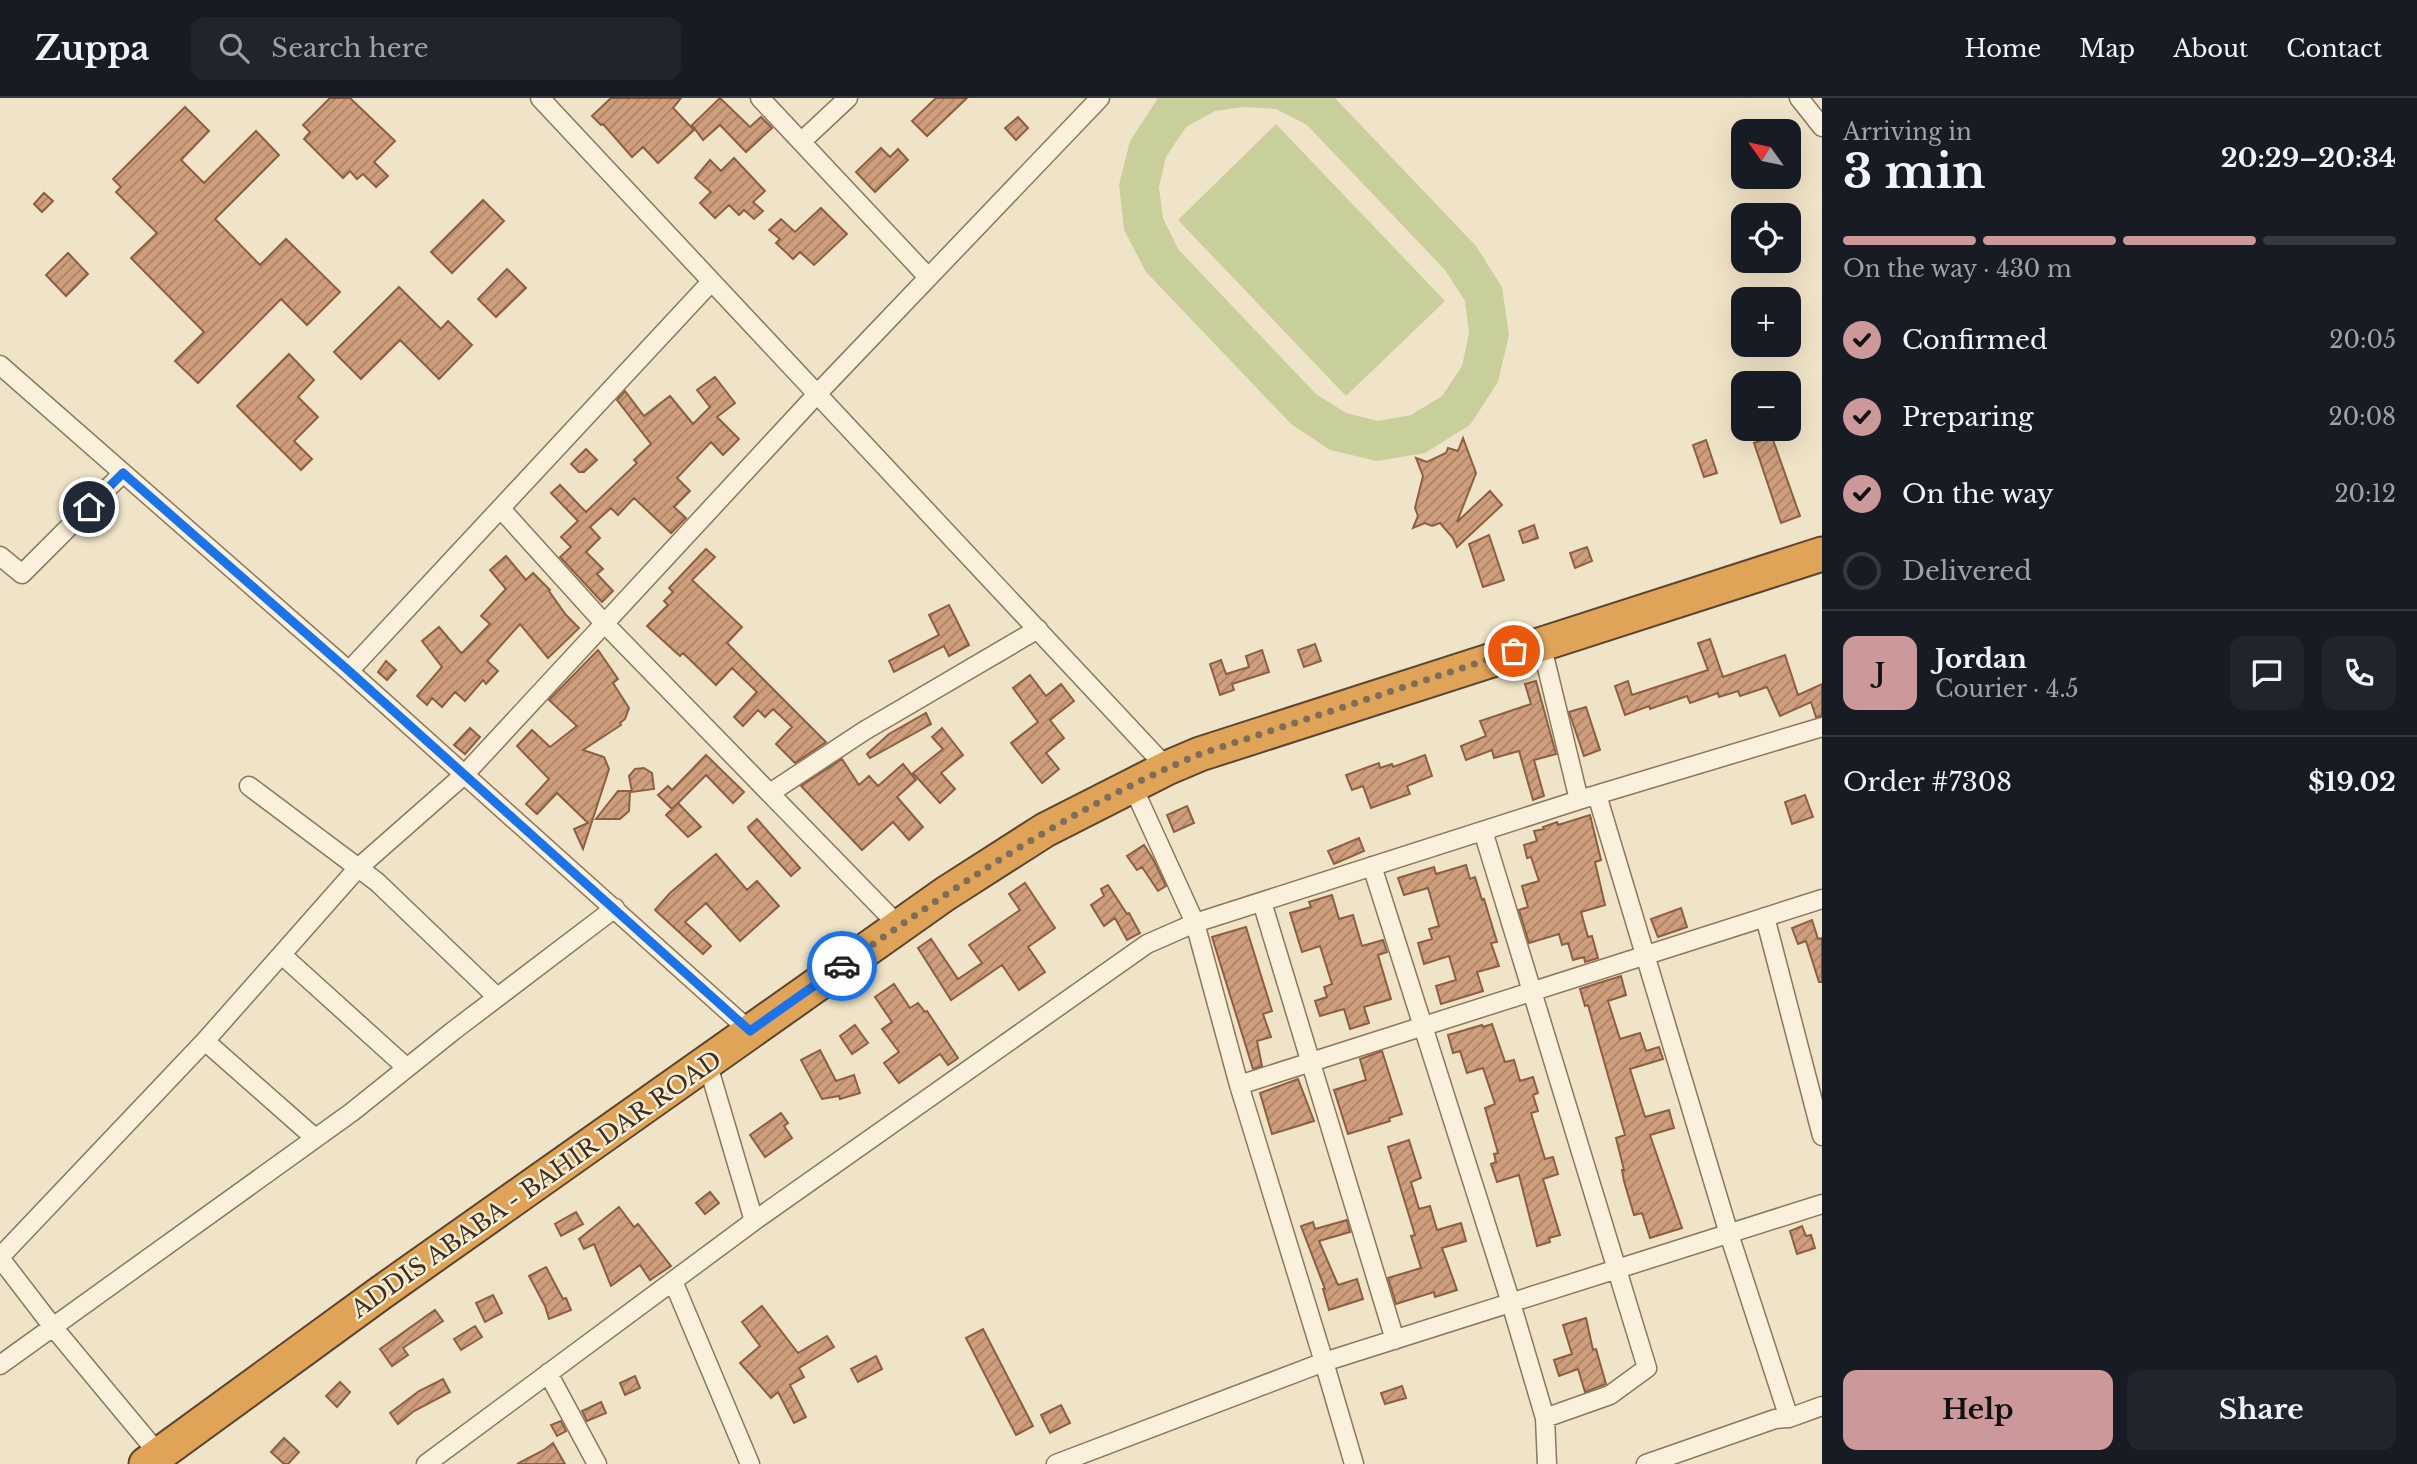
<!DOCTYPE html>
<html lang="en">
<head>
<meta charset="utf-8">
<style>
	body { margin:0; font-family:"Libre Baskerville",serif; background:#20242c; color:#f1f3f6; height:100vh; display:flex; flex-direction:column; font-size:26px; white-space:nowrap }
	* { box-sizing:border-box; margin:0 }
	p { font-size:23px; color:#9ea1a6 }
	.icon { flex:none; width:38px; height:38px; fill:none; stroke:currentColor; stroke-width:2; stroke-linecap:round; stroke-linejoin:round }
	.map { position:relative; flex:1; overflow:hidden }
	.panel { display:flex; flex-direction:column; background:#171b24; width:595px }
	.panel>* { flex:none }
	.needle { width:46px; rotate:303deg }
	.controls { position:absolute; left:1731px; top:21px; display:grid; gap:14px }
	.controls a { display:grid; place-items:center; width:70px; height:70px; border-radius:14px; background:#171b24; box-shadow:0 7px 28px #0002; font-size:35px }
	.pin { position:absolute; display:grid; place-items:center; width:60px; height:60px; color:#fff; margin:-30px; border:4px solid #fff; border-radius:50%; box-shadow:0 2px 7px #0007 }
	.courier { position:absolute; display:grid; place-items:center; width:70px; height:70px; margin:-35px; border:5px solid #1a73e8; border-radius:50%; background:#fff; color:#222; box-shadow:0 2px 9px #0007 }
	.head em { font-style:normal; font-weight:800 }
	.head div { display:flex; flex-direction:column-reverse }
	.head { display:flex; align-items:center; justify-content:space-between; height:119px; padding:0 21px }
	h1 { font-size:46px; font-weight:800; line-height:52px }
	.bar { display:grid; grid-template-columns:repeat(4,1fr); gap:10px 7px; align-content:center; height:84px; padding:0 21px }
	.bar i { height:9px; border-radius:5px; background:#363941 }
	.bar .on { background:#cc999b }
	.bar p { grid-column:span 4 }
	.line { display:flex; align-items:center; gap:18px; padding:0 21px; border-top:2px solid #363941 }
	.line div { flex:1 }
	.round { display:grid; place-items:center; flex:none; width:74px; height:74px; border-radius:14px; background:#20242c }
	ol { padding:0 21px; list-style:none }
	li { display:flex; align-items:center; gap:21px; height:77px }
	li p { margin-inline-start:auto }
	li .icon { padding:7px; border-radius:50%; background:#cc999b; color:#111; stroke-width:4 }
	li:last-child { color:#9ea1a6 }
	li i { width:38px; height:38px; border:4px solid #363941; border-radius:50% }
	.primary-button { display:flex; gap:14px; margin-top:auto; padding:14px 21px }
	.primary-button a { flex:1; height:80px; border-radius:14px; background:#cc999b; color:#111; font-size:28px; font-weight:800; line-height:80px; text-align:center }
	.primary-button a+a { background:#20242c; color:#f1f3f6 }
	header { display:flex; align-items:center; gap:42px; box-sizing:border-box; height:98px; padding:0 35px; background:#171b24; border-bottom:2px solid #363941 }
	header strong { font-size:33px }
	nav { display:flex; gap:38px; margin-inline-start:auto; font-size:24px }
	.search { width:490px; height:63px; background:#20242c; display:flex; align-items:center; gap:18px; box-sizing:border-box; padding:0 24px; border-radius:14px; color:#9ea1a6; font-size:26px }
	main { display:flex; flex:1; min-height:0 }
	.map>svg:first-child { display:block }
	.grass { fill:#c9cf9b; fill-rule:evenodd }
	.building { fill:url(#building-hatch); stroke:#8d5f41; stroke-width:2 }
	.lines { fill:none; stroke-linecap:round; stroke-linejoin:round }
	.street-casing { stroke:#8d765c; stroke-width:21 }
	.highway-casing { stroke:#5b4430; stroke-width:37 }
	.street { stroke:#faf1dc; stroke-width:18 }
	.highway { stroke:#e0a458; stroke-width:33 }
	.done { stroke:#7c6e5b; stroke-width:7; stroke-dasharray:0 12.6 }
	.route { stroke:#1a73e8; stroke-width:9 }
	.labels { text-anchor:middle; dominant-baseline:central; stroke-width:5; stroke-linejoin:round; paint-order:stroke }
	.street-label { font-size:24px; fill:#3d2e20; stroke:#f7eed8 }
</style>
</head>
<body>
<header>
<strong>Zuppa</strong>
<div class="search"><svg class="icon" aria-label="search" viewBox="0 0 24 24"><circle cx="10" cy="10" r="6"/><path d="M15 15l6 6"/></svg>Search here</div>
<nav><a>Home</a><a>Map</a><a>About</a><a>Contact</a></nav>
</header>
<main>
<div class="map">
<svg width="1822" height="1366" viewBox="0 0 1822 1366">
	<defs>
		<pattern id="building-hatch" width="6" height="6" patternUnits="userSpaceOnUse" patternTransform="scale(1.75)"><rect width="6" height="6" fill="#cf9f7d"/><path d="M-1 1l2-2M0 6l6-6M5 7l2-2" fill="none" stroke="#a98266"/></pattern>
	</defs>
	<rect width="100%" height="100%" fill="#f0e4c8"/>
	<path class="grass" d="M 1158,0 L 1335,0 L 1476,148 L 1502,189 L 1509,237 L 1498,284 L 1470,327 L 1425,355 L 1377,363 L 1330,352 L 1291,326 L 1146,174 L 1124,132 L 1119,87 L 1130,43 ZM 1244,9 L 1276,11 L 1307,27 L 1445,172 L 1465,203 L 1469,235 L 1462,268 L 1442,298 L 1411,317 L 1378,323 L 1346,315 L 1316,296 L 1178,151 L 1163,120 L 1159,89 L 1166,59 L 1186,29 L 1215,13 Z
		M 1276,26 L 1445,203 L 1346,298 L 1178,122 Z"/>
	<path class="building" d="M 330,0 L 350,0 L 395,43 L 374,64 L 388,78 L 376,89 L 363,76 L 357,81 L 350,73 L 343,80 L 304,41 L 310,34 L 303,27 Z
		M 611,0 L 681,0 L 673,10 L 694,32 L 658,65 L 643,49 L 632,59 L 603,26 L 601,27 L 592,18 Z
		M 720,0 L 750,29 L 761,19 L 772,30 L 746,54 L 720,27 L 703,42 L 692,27 Z
		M 936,0 L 967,0 L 927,38 L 912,23 Z
		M 185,9 L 209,33 L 181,62 L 204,85 L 256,33 L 279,57 L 215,121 L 260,167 L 286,141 L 340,194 L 307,227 L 281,201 L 198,285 L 175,263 L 204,234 L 131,160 L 157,135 L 116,94 L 121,89 L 113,81 Z
		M 1018,19 L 1028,30 L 1016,42 L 1005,30 Z
		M 881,50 L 890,59 L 898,51 L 908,62 L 875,94 L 856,74 Z
		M 734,60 L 765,93 L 753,104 L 763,113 L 754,121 L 744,112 L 739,117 L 729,107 L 715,120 L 700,105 L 711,94 L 695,80 L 710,62 L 721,73 Z
		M 44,95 L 53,103 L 42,114 L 34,106 Z
		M 483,102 L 504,123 L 452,175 L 431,154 Z
		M 821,110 L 847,136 L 814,167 L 800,154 L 793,161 L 776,145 L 780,141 L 769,132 L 781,121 L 795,134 Z
		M 68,155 L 88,176 L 66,198 L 46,177 Z
		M 507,171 L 526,190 L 496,219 L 478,201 Z
		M 399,189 L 441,231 L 448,223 L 472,247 L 439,281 L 400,242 L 361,281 L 334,254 Z
		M 289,256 L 314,282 L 298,299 L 318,319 L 294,343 L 312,361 L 301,372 L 237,308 Z
		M 715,279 L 735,305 L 717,319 L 739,341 L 723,357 L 711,344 L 677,380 L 690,393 L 674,409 L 686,420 L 671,435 L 634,400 L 618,417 L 611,410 L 590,429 L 600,440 L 586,454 L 603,471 L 597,476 L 613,493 L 602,504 L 560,459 L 571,449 L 561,439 L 578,423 L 551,395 L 560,387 L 586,414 L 637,365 L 634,362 L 651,346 L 617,302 L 625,293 L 644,318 L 670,298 L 693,326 L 710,309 L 697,292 Z
		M 1772,339 L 1800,418 L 1781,425 L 1754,345 Z
		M 1463,340 L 1476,375 L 1457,424 L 1490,393 L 1502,407 L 1457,449 L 1453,440 L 1440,425 L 1432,428 L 1425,425 L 1413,430 L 1418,418 L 1415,410 L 1423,378 L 1416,360 L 1427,364 L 1446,355 L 1448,350 L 1458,353 Z
		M 1706,342 L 1717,375 L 1704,379 L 1693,347 Z
		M 586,351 L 597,362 L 584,374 L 579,374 L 571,366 Z
		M 1534,427 L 1538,440 L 1523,445 L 1519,433 Z
		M 1489,437 L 1504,482 L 1483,489 L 1469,446 Z
		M 1587,449 L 1592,463 L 1575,470 L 1570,455 Z
		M 706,451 L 715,459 L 692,482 L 742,529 L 727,545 L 826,644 L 795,665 L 776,646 L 792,629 L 773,611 L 765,619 L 758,612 L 743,628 L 734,619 L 757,594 L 732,570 L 716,587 L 683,555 L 680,558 L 647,528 L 668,507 L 664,503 L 673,494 L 669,490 Z
		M 506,458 L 526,482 L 533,475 L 550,492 L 549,493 L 566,517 L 579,530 L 548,560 L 520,526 L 487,563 L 498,573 L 486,586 L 483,582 L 465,603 L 455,594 L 442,609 L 432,600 L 427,607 L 417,598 L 442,569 L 422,543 L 439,529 L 461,555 L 463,554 L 490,526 L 481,518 L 506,491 L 490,472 Z
		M 949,507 L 969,547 L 949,558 L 944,548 L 894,574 L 889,563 L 939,537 L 929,517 Z
		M 1710,541 L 1723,579 L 1785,557 L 1798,597 L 1822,586 L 1822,618 L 1816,619 L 1811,604 L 1780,618 L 1767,589 L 1740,598 L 1738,593 L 1719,599 L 1718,595 L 1690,605 L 1687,598 L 1650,611 L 1649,608 L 1625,617 L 1615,588 L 1628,583 L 1632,597 L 1708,572 L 1698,545 Z
		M 1315,546 L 1321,563 L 1304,569 L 1298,552 Z
		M 598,552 L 618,581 L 613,585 L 629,610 L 625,621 L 620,625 L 621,627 L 583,652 L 604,659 L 609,671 L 583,751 L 574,731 L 588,725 L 557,695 L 537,716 L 526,706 L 549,681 L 517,648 L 532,632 L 550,649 L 577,628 L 549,602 Z
		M 1262,552 L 1269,574 L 1232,586 L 1234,592 L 1220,597 L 1210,566 L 1221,562 L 1226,576 L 1249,569 L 1246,558 Z
		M 386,563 L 396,572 L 387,582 L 378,574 Z
		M 1030,577 L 1046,598 L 1061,586 L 1074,603 L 1050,622 L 1064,640 L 1046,655 L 1059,671 L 1042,685 L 1011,645 L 1038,624 L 1013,590 Z
		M 1536,583 L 1556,656 L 1534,662 L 1544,698 L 1533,702 L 1519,653 L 1494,660 L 1492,652 L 1466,662 L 1461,648 L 1486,638 L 1480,623 L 1531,606 L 1525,586 Z
		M 1586,609 L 1600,652 L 1584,658 L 1569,614 Z
		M 926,615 L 931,626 L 870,660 L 867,656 L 889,636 Z
		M 470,630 L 480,639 L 465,656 L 454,647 Z
		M 942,630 L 963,657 L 941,675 L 955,691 L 940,705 L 913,675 L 943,651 L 932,639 Z
		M 706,657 L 744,694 L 733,705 L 706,677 L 672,711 L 658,697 L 668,688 L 672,692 Z
		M 1425,657 L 1432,678 L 1407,688 L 1410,696 L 1371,710 L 1363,688 L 1352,692 L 1346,677 L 1379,665 L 1380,670 L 1392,666 L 1393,669 Z
		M 842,661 L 859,687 L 869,678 L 878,688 L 903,666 L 916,682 L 897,699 L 923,729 L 909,742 L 893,724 L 862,752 L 801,688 Z
		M 644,670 L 652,675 L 654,691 L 632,694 L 629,678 L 635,671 Z
		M 618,693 L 630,693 L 629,713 L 620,721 L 596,721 Z
		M 1805,697 L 1813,719 L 1792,726 L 1785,704 Z
		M 678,705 L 701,729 L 688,739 L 666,717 Z
		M 1187,708 L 1194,725 L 1174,734 L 1167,717 Z
		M 1590,717 L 1601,762 L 1595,764 L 1605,807 L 1581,814 L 1588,839 L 1592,838 L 1598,860 L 1585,864 L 1584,859 L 1573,862 L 1568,845 L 1562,847 L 1559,836 L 1529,845 L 1519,812 L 1528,809 L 1522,788 L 1539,783 L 1531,759 L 1527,760 L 1524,747 L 1537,743 L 1534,733 L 1544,731 L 1543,729 L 1557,724 L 1558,727 Z
		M 757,721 L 800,770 L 791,778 L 749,732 L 748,729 Z
		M 1359,740 L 1364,753 L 1334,766 L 1328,753 Z
		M 1144,747 L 1153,761 L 1166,788 L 1158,793 L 1142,769 L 1137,772 L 1127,758 Z
		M 716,756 L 747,792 L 757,783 L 779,808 L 740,843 L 706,805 L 685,824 L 711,848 L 703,856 L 655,812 L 670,795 Z
		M 1466,767 L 1470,781 L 1475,779 L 1482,802 L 1484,801 L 1497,844 L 1491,845 L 1499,868 L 1477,874 L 1483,893 L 1441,906 L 1436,888 L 1456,882 L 1449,858 L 1424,866 L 1418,845 L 1432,841 L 1429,831 L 1439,828 L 1428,790 L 1404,797 L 1398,780 L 1434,769 L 1436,776 Z
		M 1025,785 L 1055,830 L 1028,849 L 1045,874 L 1019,892 L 1002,867 L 951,902 L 918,850 L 931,841 L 958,881 L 982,865 L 969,847 L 1020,812 L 1009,796 Z
		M 1108,787 L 1127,816 L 1129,815 L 1140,835 L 1127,842 L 1115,820 L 1104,828 L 1091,807 L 1104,798 L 1101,791 Z
		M 1332,797 L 1339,821 L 1353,817 L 1362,848 L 1383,842 L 1387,854 L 1378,857 L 1391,901 L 1364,909 L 1369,925 L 1350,931 L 1344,911 L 1320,918 L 1315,903 L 1327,899 L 1324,889 L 1332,886 L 1320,848 L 1302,854 L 1290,815 L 1311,809 L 1309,804 Z
		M 1681,810 L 1687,829 L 1658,839 L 1651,821 Z
		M 1812,822 L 1818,841 L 1822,840 L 1822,884 L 1819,884 L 1806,843 L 1798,846 L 1792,830 Z
		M 1246,829 L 1272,913 L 1263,916 L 1271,939 L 1257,943 L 1262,968 L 1253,971 L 1212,839 Z
		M 1621,878 L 1626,897 L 1608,903 L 1620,941 L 1640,935 L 1646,953 L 1659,949 L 1663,961 L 1630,971 L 1645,1019 L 1669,1012 L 1674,1030 L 1650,1037 L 1682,1130 L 1650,1140 L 1642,1115 L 1634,1117 L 1624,1083 L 1622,1072 L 1624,1072 L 1616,1040 L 1625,1037 L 1588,907 L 1585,908 L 1580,891 Z
		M 894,886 L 910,910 L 918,905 L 925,914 L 927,913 L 958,960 L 948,967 L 940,956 L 899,985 L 884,965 L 899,954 L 882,931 L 892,924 L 875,899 Z
		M 1492,926 L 1505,964 L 1514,962 L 1520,983 L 1533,979 L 1538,995 L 1533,997 L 1538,1013 L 1531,1015 L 1545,1061 L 1553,1059 L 1558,1076 L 1543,1081 L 1560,1137 L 1549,1140 L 1550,1144 L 1537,1148 L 1519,1077 L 1497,1084 L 1491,1066 L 1496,1064 L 1494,1056 L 1498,1055 L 1485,1010 L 1495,1006 L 1483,970 L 1467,975 L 1460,953 L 1453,955 L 1448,937 L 1482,927 L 1483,929 Z
		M 855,927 L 868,945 L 852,956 L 840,938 Z
		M 820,952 L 836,983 L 854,977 L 860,995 L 840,1001 L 839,998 L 822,1001 L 801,962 Z
		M 1382,953 L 1402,1016 L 1389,1020 L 1390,1023 L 1348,1036 L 1334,992 L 1366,982 L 1360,961 Z
		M 1298,981 L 1314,1023 L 1272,1036 L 1260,995 Z
		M 781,1015 L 788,1025 L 784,1028 L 792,1040 L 765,1059 L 750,1037 Z
		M 1409,1042 L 1421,1080 L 1411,1084 L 1419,1111 L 1430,1108 L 1437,1132 L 1461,1125 L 1466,1143 L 1442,1150 L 1457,1192 L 1435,1199 L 1434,1194 L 1396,1206 L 1388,1180 L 1421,1170 L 1411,1138 L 1415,1137 L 1388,1049 Z
		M 710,1094 L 719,1105 L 705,1116 L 696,1105 Z
		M 619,1109 L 634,1129 L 638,1126 L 671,1168 L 650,1182 L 640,1167 L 611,1188 L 594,1146 L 584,1151 L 579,1141 Z
		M 576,1114 L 583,1126 L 561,1138 L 555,1126 Z
		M 1347,1122 L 1350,1134 L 1319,1143 L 1338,1187 L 1357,1181 L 1363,1201 L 1329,1212 L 1323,1191 L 1325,1191 L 1301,1128 L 1313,1124 L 1315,1131 Z
		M 1802,1128 L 1806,1138 L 1811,1137 L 1815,1150 L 1797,1156 L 1790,1133 Z
		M 546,1169 L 563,1201 L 566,1200 L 571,1212 L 549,1221 L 545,1208 L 529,1178 Z
		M 493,1197 L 502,1215 L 485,1224 L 476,1205 Z
		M 762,1208 L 798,1255 L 827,1238 L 834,1249 L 799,1270 L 804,1279 L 790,1287 L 806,1319 L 794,1325 L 778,1294 L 771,1300 L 740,1265 L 760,1248 L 742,1224 Z
		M 435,1212 L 443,1223 L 403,1250 L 408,1257 L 392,1268 L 380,1251 Z
		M 1586,1220 L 1593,1252 L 1596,1251 L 1606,1286 L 1585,1294 L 1578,1271 L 1559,1278 L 1554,1262 L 1572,1256 L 1563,1227 Z
		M 475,1228 L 482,1239 L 461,1252 L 454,1241 Z
		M 983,1231 L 1033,1328 L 1016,1337 L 966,1240 Z
		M 876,1258 L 882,1271 L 858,1284 L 851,1271 Z
		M 635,1278 L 640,1290 L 625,1297 L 620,1285 Z
		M 443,1281 L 450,1294 L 414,1313 L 398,1326 L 390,1315 L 419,1293 Z
		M 340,1284 L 350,1294 L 337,1309 L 326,1298 Z
		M 1402,1288 L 1406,1300 L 1385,1306 L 1381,1295 Z
		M 601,1304 L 606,1315 L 587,1323 L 582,1313 Z
		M 1061,1307 L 1070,1325 L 1050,1335 L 1041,1317 Z
		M 561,1323 L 566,1333 L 557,1338 L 551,1327 Z
		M 284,1340 L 299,1354 L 288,1366 L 284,1366 L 271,1354 Z
		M 553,1345 L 565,1366 L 517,1366 L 544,1352 Z"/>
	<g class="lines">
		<defs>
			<path id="street" d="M 540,0 L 1167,670
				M 760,0 L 928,179
				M 1799,0 L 1822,29
				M 801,44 L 848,0
				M 0,267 L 349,573 L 750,933
				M 501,411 L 604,525 L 899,828
				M 0,458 L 22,476 L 123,375
				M 1541,545 L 1579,702
				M 349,573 L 711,184
				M 1132,687 L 1195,825 L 1239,987 L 1324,1264 L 1822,1106
				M 249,688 L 377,784 L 497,899
				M 770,695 L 864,633 L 1038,531
				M 1597,697 L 1729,1136 L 1789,1320
				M 1483,733 L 1647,1270 L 1610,1297 L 1545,1320
				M 1372,768 L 1511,1205 L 1545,1320 L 1547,1366
				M 1262,804 L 1395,1242
				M 1765,819 L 1822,1038
				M 282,857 L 407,970
				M 205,943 L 315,1040
				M 707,964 L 754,1123
				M 1239,987 L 1822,801
				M 0,1159 L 205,943 L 357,771 L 465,676 L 818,295 L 1100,0
				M 0,1160 L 53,1229 L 162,1360
				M 673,1183 L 750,1366
				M 0,1267 L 352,1014 L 453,933 L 615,810
				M 548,1275 L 597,1366
				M 426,1366 L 754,1123 L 1147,846 L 1195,825 L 1579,702 L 1822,629
				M 1056,1366 L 1324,1264 L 1354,1366
				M 1646,1366 L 1775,1321 L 1789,1320 L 1822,1308"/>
			<path id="highway" d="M 146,1366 L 382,1194 L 945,796 L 1045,732 L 1167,670 L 1200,656 L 1822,456"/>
		</defs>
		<use href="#street" class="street-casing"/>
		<use href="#highway" class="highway-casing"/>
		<use href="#street" class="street"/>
		<use href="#highway" class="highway"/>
	</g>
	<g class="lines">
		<path class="done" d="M 842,868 C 956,788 1070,710 1200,656 L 1514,553"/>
		<path class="route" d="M 89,409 L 123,375 L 349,573 L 750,933 L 842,868"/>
	</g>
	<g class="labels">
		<g class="street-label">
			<text transform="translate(536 1086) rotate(-35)">ADDIS ABABA - BAHIR DAR ROAD</text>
		</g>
	</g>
</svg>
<div class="controls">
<a><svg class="needle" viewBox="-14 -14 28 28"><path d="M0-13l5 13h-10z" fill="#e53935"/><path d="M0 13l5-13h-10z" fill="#9ea1a6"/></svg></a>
<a><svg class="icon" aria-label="locate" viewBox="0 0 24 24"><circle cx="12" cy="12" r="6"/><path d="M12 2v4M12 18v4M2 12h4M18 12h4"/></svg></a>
<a>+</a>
<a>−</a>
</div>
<div class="pin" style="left:1514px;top:553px;background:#ea580c"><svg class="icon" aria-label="bag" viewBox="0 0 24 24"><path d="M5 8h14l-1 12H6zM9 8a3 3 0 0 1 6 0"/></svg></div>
<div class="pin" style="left:89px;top:409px;background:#1f2937"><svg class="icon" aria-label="home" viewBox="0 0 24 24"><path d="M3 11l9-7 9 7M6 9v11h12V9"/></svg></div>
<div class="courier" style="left:842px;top:868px"><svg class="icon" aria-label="car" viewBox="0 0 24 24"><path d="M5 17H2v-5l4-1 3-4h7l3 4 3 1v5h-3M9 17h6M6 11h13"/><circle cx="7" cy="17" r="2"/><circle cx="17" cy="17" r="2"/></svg></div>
</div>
<section class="panel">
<div class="head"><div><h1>3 min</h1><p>Arriving in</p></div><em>20:29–20:34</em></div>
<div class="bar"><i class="on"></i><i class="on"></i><i class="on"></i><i></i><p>On the way · 430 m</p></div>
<ol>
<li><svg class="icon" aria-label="check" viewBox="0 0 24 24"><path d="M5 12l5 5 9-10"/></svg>Confirmed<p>20:05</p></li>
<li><svg class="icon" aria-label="check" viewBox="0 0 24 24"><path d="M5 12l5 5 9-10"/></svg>Preparing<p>20:08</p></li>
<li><svg class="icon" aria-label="check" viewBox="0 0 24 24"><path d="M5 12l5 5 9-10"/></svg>On the way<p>20:12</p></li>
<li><i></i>Delivered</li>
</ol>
<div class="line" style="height:126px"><b class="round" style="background:#cc999b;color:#111">J</b><div><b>Jordan</b><p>Courier · 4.5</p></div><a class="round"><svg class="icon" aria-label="chat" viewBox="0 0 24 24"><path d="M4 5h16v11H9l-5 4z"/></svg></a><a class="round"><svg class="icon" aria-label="phone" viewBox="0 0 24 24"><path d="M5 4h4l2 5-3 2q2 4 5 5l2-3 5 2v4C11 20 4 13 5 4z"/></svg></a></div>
<div class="line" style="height:91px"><div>Order #7308</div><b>$19.02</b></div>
<div class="primary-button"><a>Help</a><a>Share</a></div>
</section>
</main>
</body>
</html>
